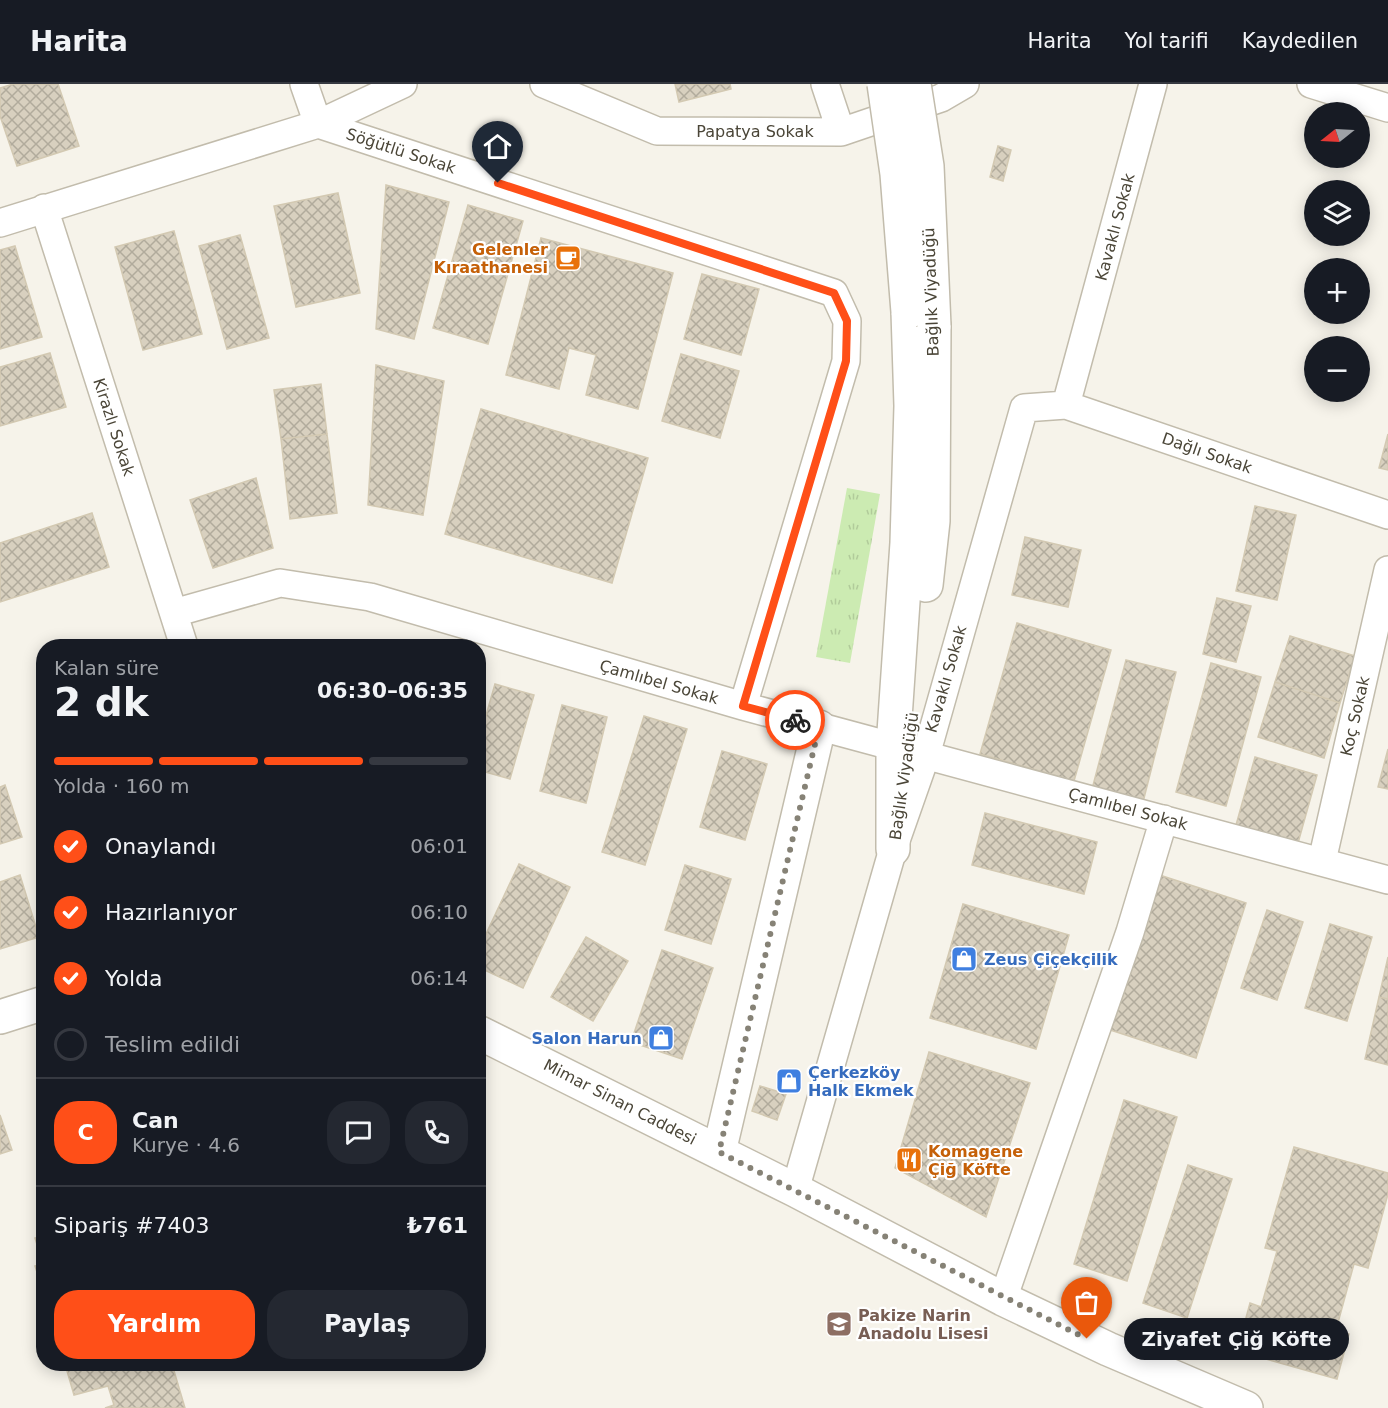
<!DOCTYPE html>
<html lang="tr">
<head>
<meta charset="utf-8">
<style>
	body { margin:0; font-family:"DejaVu Sans",sans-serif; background:#242831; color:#f1f3f6; height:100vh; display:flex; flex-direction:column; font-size:22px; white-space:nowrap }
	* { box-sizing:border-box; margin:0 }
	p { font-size:20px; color:#9ea1a6 }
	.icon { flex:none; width:33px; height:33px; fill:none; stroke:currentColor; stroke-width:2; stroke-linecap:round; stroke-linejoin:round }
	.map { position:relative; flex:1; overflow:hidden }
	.drawer { position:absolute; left:36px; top:555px; width:450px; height:732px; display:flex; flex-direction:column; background:#171b24; border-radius:24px; box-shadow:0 3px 15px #0003 }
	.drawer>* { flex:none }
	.needle { width:39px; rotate:252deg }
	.fabs { position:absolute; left:1304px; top:18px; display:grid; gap:12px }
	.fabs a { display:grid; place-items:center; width:66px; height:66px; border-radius:50%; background:#171b24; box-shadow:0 3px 15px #0003; font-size:30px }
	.pin { position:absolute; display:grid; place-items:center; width:51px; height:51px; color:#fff; margin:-62px -26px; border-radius:50% 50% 50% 0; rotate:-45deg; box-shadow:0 0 6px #0007 }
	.pin .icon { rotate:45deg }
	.courier { position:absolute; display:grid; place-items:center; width:60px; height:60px; margin:-30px; border:4px solid #ff4f18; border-radius:50%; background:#fff; color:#222; box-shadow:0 2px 8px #0007 }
	.bubble { position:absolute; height:42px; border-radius:21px; background:#171b24; box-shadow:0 3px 15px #0003; font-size:20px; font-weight:700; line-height:42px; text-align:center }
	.head em { font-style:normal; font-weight:700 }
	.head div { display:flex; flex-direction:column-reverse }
	.head { display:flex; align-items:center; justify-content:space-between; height:102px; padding:0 18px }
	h1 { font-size:39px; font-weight:700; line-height:45px }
	.bar { display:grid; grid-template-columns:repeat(4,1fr); gap:9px 6px; align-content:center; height:72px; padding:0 18px }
	.bar i { height:8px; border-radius:4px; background:#363941 }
	.bar .active { background:#ff4f18 }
	.bar p { grid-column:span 4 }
	.line { display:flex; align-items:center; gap:15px; padding:0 18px; border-top:2px solid #363941 }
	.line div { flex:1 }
	.round { display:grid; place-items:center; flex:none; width:63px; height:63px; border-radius:24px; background:#242831 }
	ol { padding:0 18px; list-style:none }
	li { display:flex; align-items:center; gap:18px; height:66px }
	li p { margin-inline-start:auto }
	li .icon { padding:6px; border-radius:50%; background:#ff4f18; color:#fff; stroke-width:4 }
	li:last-child { color:#9ea1a6 }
	li i { width:33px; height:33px; border:3px solid #363941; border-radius:50% }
	.action { display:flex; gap:12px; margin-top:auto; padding:12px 18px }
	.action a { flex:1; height:69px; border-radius:24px; background:#ff4f18; color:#fff; font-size:24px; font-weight:700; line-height:69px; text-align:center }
	.action a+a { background:#242831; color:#f1f3f6 }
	header { display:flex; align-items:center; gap:36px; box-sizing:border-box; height:84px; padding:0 30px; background:#171b24; border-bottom:2px solid #363941 }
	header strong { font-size:28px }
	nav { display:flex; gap:33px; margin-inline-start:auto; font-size:21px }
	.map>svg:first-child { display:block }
	.park { fill:url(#park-tufts) }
	.building { fill:url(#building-cross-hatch); stroke:#d3c9b2; stroke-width:1.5 }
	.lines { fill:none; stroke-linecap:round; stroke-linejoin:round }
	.minor-casing { stroke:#c2bcac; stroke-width:30 }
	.tertiary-casing { stroke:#c2bcac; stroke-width:36 }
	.minor { stroke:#fff; stroke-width:27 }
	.tertiary { stroke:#fff; stroke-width:33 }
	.tertiary-bridge-casing { stroke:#c2bcac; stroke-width:36; stroke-linecap:butt }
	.tertiary-bridge { stroke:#fff; stroke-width:33 }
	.done { stroke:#868276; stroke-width:6; stroke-dasharray:0 10.8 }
	.route { stroke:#ff4f18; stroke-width:8 }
	.labels { text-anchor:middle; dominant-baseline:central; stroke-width:4.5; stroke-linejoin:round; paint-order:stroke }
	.street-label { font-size:16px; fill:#4a4537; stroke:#fff }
	.food-label { font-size:16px; font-weight:bold; fill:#c56008; stroke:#fff; text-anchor:end }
	.shop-label { font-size:16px; font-weight:bold; fill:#366cbe; stroke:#fff; text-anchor:start }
	.education-label { font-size:16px; font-weight:bold; fill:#785e54; stroke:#fff; text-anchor:start }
</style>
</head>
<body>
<header>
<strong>Harita</strong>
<nav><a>Harita</a><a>Yol tarifi</a><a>Kaydedilen</a></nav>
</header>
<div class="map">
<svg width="1388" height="1324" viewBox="0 0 1388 1324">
	<defs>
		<pattern id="park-tufts" width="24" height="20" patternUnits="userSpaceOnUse" patternTransform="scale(1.5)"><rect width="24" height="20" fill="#ccebb2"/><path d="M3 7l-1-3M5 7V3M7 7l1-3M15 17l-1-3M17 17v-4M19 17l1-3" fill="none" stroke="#b1cb9a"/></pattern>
		<pattern id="building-cross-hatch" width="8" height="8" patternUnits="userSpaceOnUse" patternTransform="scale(1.5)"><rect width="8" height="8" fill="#d8d0bf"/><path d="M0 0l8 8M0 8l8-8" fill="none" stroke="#b1ab9c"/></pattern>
	</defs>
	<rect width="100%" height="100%" fill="#f6f3ea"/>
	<path class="park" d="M 847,404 L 880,410 L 850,579 L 816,573 Z"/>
	<path class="building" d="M 13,0 L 58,0 L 79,62 L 17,82 L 0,32 L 0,4 Z
		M 675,0 L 730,0 L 731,5 L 679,18 Z
		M 998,62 L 1011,66 L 1003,97 L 990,93 Z
		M 386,101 L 449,118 L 414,255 L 376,245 Z
		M 338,109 L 360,209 L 296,223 L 274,122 Z
		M 468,121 L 523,137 L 488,260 L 433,244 Z
		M 174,147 L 202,250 L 143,266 L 115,163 Z
		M 240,151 L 269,254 L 227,265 L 199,162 Z
		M 541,154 L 673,189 L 638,325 L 586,311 L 596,271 L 569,264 L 559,305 L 506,291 Z
		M 15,162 L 42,253 L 0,265 L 0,166 Z
		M 702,190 L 759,205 L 741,271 L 684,255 Z
		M 50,269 L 66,323 L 0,342 L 0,283 Z
		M 681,270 L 739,287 L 720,354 L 662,337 Z
		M 376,281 L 444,297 L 423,431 L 368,421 Z
		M 321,300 L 327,350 L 281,355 L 274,306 Z
		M 481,325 L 648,374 L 612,499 L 445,450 Z
		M 327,350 L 337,429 L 290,435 L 281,355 Z
		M 1388,350 L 1388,386 L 1379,384 Z
		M 256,394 L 273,464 L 213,484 L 190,416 Z
		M 1255,422 L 1296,431 L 1277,516 L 1236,507 Z
		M 92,429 L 109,483 L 0,518 L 0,459 Z
		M 1025,453 L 1081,466 L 1068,523 L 1012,511 Z
		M 1217,514 L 1251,522 L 1236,578 L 1203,570 Z
		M 1017,539 L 1111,566 L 1074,697 L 980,670 Z
		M 1290,552 L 1355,572 L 1340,619 L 1275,598 Z
		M 1126,576 L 1176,588 L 1142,722 L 1091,709 Z
		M 1211,579 L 1261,593 L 1226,722 L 1176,708 Z
		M 1275,598 L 1340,619 L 1324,674 L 1258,653 Z
		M 495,600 L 534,611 L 510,695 L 478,686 L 478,659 Z
		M 562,621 L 607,633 L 586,719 L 540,707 Z
		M 644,632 L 687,645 L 645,781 L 602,768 Z
		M 1388,665 L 1388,705 L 1378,703 Z
		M 722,667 L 767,680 L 745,756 L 700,743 Z
		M 1255,673 L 1317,691 L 1298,759 L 1236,741 Z
		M 5,701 L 22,753 L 0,760 L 0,703 Z
		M 985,729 L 1097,758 L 1084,810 L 972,781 Z
		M 519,780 L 570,803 L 523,904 L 478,883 L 478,867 Z
		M 685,781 L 731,795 L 711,860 L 665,846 Z
		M 1144,786 L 1246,819 L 1196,974 L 1095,941 Z
		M 20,791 L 39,853 L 0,865 L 0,798 Z
		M 963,820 L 1069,851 L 1036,965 L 930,934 Z
		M 1267,826 L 1303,838 L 1277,916 L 1241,904 Z
		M 1330,840 L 1372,853 L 1347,937 L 1305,924 Z
		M 586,853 L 628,877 L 593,937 L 551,913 Z
		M 662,866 L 713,884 L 682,975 L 631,958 Z
		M 1388,873 L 1388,915 L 1379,913 Z
		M 1379,913 L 1388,915 L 1388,981 L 1365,975 Z
		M 929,968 L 1030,999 L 986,1133 L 895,1084 Z
		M 760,1002 L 786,1010 L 777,1036 L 752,1027 Z
		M 1124,1016 L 1177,1033 L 1127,1197 L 1074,1180 Z
		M 0,1031 L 12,1066 L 0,1070 Z
		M 1294,1063 L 1388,1089 L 1388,1110 L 1368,1184 L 1354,1180 L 1336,1246 L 1349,1250 L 1337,1295 L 1237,1267 L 1250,1219 L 1261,1223 L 1277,1167 L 1265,1164 Z
		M 1188,1081 L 1232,1095 L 1187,1234 L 1143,1219 Z
		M 44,1152 L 44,1209 L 35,1182 L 43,1180 L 35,1154 Z
		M 65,1280 L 139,1282 L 172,1280 L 185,1324 L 105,1324 L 114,1321 L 108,1302 L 74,1311 Z"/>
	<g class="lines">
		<defs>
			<path id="minor" d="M 304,0 L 318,40 L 403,0
				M 544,0 L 657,47 L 841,48 L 941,14 L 965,0
				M 825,0 L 841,48
				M 1311,0 L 1388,24
				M 44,124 L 184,562
				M 0,139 L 318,40 L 834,209 L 847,237 L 846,277 L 743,622
				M 1066,321 L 1153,0
				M 174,529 L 280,499 L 370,513 L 743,622 L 1388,796
				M 1322,777 L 1388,486
				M 795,1106 L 893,765 L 926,671 L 1024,324 L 1066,321 L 1388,431
				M 1003,1215 L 1130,848 L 1164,735"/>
			<path id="tertiary" d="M 926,501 L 933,437 L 934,242
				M 893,765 L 893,663 L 907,459 L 911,322 L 908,228
				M 0,933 L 44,919
				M 478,948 L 795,1106 L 1003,1215 L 1108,1265 L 1246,1324
				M 719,1068 L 819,643"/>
		</defs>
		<use href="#minor" class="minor-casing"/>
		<use href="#tertiary" class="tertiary-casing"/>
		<use href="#minor" class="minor"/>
		<use href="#tertiary" class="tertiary"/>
		<defs>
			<path id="tertiary-bridge" d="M 884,0 L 897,90 L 908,228
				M 914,0 L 927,82 L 934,242"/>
		</defs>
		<use href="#tertiary-bridge" class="tertiary-bridge-casing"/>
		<use href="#tertiary-bridge" class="tertiary-bridge"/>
	</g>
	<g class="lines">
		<path class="done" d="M 795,636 L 819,643 L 719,1068 L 1087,1255"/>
		<path class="route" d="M 498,99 L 834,209 L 847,237 L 846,277 L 743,622 L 795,636"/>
	</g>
	<defs>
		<symbol id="cafe-square" viewBox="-11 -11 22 22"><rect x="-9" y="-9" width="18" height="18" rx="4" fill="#e8710a" stroke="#fff"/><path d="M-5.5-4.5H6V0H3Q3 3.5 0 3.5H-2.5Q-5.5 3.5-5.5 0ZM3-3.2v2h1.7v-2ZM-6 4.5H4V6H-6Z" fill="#fff"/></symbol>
		<symbol id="shop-square" viewBox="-11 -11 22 22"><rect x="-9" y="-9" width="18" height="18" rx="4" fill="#3f7fe0" stroke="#fff"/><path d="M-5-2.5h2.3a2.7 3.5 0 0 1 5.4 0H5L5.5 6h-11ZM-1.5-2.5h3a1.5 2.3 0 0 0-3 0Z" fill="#fff"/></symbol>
		<symbol id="restaurant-square" viewBox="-11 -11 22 22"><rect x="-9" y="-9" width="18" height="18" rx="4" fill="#e8710a" stroke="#fff"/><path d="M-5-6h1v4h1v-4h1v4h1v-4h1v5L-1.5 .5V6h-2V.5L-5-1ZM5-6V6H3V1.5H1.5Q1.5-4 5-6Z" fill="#fff"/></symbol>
		<symbol id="school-square" viewBox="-11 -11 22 22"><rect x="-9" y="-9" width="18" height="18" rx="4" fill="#8d6e63" stroke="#fff"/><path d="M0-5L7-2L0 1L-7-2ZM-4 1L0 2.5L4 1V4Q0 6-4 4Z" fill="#fff"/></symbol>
	</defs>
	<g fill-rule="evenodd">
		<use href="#cafe-square" x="553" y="159" width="30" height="30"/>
		<use href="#shop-square" x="949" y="860" width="30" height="30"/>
		<use href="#shop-square" x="646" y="939" width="30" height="30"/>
		<use href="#shop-square" x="774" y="982" width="30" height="30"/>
		<use href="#restaurant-square" x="894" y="1061" width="30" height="30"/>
		<use href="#school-square" x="824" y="1225" width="30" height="30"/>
	</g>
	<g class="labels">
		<g class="street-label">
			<text x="755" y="47">Papatya Sokak</text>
			<text transform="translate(401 67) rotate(18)">Söğütlü Sokak</text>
			<text transform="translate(1115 143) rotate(-75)">Kavaklı Sokak</text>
			<text transform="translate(931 208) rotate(-92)">Bağlık Viyadüğü</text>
			<text transform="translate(114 343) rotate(72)">Kirazlı Sokak</text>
			<text transform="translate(1207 369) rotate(19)">Dağlı Sokak</text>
			<text transform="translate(946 595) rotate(-74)">Kavaklı Sokak</text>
			<text transform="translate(659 598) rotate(16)">Çamlıbel Sokak</text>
			<text transform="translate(1355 632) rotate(-77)">Koç Sokak</text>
			<text transform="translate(904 692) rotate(-82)">Bağlık Viyadüğü</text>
			<text transform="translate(1128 725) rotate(15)">Çamlıbel Sokak</text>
			<text transform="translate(620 1018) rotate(27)">Mimar Sinan Caddesi</text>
		</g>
		<g class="food-label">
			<text x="548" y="165">Gelenler<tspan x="548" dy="18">Kıraathanesi</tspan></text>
			<text x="928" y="1067" text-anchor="start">Komagene<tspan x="928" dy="18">Çiğ Köfte</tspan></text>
		</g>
		<g class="shop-label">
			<text x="984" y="875">Zeus Çiçekçilik</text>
			<text x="642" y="954" text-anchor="end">Salon Harun</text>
			<text x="808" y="988">Çerkezköy<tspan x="808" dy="18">Halk Ekmek</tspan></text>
		</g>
		<g class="education-label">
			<text x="858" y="1231">Pakize Narin<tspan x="858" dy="18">Anadolu Lisesi</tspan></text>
		</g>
	</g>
</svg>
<div class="fabs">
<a><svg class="needle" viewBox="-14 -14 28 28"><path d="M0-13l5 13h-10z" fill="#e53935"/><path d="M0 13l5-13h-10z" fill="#9ea1a6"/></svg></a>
<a><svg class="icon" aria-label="layers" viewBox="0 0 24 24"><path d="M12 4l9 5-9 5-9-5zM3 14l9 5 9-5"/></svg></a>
<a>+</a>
<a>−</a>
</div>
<div class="pin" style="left:1087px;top:1255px;background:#ea580c"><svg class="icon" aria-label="bag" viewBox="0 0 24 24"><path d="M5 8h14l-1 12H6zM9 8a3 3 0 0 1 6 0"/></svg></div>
<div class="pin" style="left:498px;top:99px;background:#1f2937"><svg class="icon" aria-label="home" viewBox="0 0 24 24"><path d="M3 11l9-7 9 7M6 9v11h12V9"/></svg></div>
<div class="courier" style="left:795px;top:636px"><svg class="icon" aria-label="bike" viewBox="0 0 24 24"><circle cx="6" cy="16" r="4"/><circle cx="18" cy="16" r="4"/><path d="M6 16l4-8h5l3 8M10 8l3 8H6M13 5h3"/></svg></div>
<div class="bubble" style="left:1124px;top:1234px;width:225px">Ziyafet Çiğ Köfte</div>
<section class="drawer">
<div class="head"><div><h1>2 dk</h1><p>Kalan süre</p></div><em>06:30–06:35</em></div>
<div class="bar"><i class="active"></i><i class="active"></i><i class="active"></i><i></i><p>Yolda · 160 m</p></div>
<ol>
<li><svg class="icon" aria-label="check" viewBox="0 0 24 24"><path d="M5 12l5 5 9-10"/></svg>Onaylandı<p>06:01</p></li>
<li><svg class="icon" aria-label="check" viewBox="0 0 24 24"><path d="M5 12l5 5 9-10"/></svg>Hazırlanıyor<p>06:10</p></li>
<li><svg class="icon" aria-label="check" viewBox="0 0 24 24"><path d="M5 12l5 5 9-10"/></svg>Yolda<p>06:14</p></li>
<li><i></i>Teslim edildi</li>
</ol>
<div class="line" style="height:108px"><b class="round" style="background:#ff4f18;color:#fff">C</b><div><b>Can</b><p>Kurye · 4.6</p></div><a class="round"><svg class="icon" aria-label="chat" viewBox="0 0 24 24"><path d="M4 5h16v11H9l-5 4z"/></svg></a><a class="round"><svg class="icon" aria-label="phone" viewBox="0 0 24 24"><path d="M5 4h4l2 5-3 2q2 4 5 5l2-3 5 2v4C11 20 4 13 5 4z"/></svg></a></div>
<div class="line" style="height:78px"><div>Sipariş #7403</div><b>₺761</b></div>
<div class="action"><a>Yardım</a><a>Paylaş</a></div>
</section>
</div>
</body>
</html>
